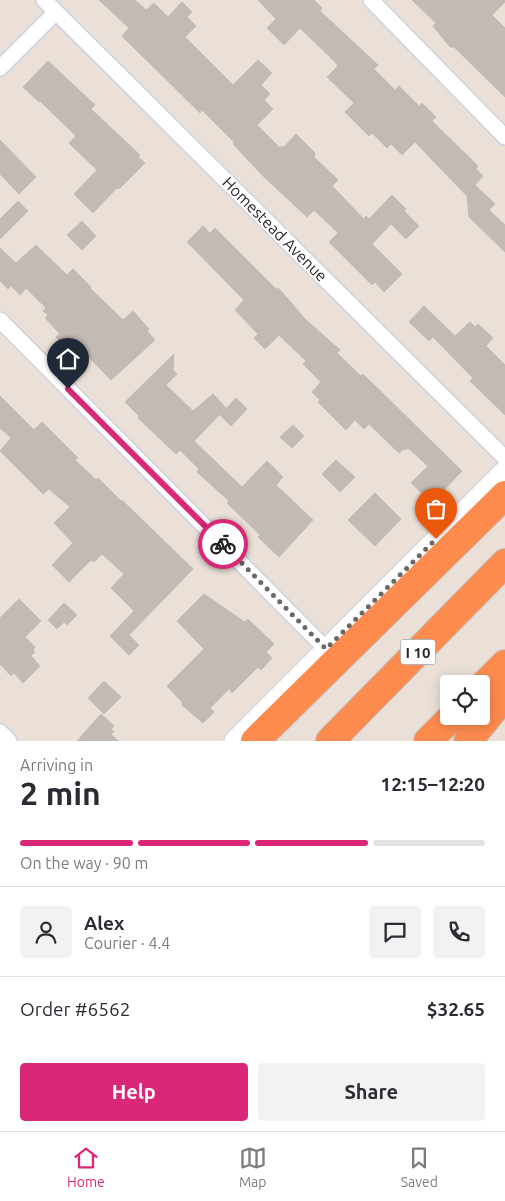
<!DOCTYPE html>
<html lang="en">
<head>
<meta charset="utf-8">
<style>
	body { margin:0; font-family:Ubuntu,sans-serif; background:#f2f2f3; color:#2b2b33; height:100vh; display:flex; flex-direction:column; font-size:19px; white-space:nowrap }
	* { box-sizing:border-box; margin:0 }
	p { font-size:16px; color:#7c7c81 }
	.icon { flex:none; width:28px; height:28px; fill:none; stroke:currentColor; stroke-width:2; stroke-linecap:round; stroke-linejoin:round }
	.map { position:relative; height:741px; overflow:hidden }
	.side { display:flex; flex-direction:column; background:#fff; flex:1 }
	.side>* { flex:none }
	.fabs { position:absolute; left:440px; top:675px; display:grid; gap:10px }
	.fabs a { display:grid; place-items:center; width:50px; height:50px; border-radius:5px; background:#fff; box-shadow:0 2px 12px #0003; font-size:25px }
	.pin { position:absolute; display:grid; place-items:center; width:42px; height:42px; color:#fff; margin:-51px -21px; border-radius:50% 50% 50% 0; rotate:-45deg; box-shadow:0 0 5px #0007 }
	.pin .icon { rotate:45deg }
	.courier { position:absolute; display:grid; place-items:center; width:50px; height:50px; margin:-25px; border:4px solid #db2777; border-radius:50%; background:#fff; color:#222; box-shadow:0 1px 6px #0007 }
	.headline em { font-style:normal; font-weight:600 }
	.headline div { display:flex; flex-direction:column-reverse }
	.headline { display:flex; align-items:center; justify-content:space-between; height:85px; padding:0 20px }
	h1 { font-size:32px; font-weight:600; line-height:38px }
	.bar { display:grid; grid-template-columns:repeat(4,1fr); gap:8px 5px; align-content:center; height:60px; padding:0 20px }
	.bar i { height:6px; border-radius:4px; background:#e1e1e2 }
	.bar .current { background:#db2777 }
	.bar p { grid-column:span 4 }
	.line { display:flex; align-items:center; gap:12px; padding:0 20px; border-top:1px solid #e1e1e2 }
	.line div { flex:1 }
	.round { display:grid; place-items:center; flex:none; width:52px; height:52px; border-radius:5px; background:#f2f2f3 }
	.cta { display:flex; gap:10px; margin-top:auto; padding:10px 20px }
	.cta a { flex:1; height:58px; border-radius:5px; background:#db2777; color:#fff; font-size:20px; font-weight:600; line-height:58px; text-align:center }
	.cta a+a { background:#f2f2f3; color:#2b2b33 }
	.tabs { display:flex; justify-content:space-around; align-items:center; height:70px; border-top:1px solid #e1e1e2; background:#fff; font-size:14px; color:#7c7c81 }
	.tabs a { display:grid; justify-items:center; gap:2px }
	.tabs .current { color:#db2777 }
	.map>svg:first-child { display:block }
	.building { fill:#c2bab4; stroke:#c4bcb2 }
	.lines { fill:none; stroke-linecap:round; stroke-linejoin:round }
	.minor-casing { stroke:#cdd2e0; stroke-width:18 }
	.tertiary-casing { stroke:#cdd2e0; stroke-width:21 }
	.motorway-casing { stroke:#c3c3c3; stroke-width:30 }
	.minor { stroke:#fff; stroke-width:15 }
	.tertiary { stroke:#fff; stroke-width:19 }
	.motorway { stroke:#fe8b4e; stroke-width:28 }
	.done { stroke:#6b6865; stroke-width:5; stroke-dasharray:0 9 }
	.route { stroke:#db2777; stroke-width:6 }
	.labels { text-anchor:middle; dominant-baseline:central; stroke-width:4; stroke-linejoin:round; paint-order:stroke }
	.shield { fill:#fff; stroke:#686868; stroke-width:1 }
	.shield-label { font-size:15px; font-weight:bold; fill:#272727 }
	.street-label { font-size:16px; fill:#272727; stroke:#fff }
</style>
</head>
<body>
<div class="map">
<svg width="505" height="741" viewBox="0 0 505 741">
	<rect width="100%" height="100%" fill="#eae0d7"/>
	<path class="building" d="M 99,0 L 135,0 L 146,10 L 154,3 L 168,17 L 182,2 L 192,12 L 187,17 L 196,26 L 185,37 L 233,85 L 258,60 L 272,73 L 261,85 L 270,94 L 264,100 L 273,109 L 257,125 L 280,148 L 282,146 L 283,148 L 296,134 L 315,153 L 314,157 L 338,180 L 332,186 L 364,219 L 366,216 L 369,219 L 392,195 L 406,209 L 404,211 L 419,226 L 406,239 L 391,224 L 372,244 L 402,274 L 384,292 L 375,282 L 372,285 L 329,242 L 338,233 L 314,210 L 307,217 L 262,175 L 233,144 L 234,142 L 202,110 L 200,113 L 122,36 L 129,28 Z
		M 258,0 L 314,0 L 322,8 L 320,11 L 378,65 L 374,69 L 395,90 L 399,86 L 419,106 L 422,103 L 436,117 L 432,121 L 478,166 L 476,169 L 483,176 L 475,185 L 495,204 L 489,210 L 505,225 L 505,252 L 469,217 L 467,196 L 415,142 L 402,155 L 391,144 L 387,148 L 372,133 L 369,136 L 345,112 L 354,103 L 327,77 L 338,66 L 335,62 L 300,28 L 284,45 L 267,28 L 276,19 Z
		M 412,0 L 505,0 L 505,2 L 492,15 L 505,28 L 505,97 L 454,47 L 450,47 L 433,26 L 436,23 Z
		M 48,61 L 95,105 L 91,109 L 140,155 L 138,157 L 145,163 L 119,189 L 117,188 L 93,213 L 74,194 L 97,170 L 69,143 L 76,136 L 40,101 L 39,102 L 23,87 Z
		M 0,140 L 36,177 L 19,194 L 0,174 Z
		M 18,201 L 28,211 L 0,239 L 0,219 Z
		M 82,221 L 96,236 L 82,250 L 67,235 Z
		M 203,226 L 210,233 L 215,228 L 276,289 L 278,288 L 289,300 L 305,319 L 340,350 L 337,353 L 361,376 L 363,374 L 462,471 L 441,493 L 434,488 L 425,496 L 411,483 L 428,466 L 408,448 L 406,450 L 404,449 L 399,453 L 369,424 L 364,429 L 355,420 L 346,430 L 318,402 L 320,400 L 312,392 L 321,382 L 303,364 L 306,361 L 279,335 L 265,349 L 254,338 L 258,334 L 235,310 L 244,300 L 187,242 Z
		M 36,245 L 67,275 L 73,269 L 91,287 L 90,288 L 123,320 L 133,311 L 149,329 L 147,331 L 155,340 L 111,380 L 82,350 L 76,356 L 56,337 L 60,334 L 45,318 L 48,315 L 43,311 L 46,308 L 26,288 L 20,295 L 11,286 L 8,289 L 0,281 L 0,248 L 16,263 Z
		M 424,306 L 455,336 L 470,322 L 475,327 L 478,324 L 493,338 L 486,346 L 505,365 L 505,415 L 470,381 L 473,378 L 433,337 L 429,341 L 409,322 Z
		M 174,354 L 173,370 L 177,374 L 166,385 L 193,411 L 213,394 L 226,408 L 194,441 L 242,487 L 267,461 L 283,477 L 276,485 L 313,520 L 279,557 L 258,537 L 260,535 L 227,503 L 229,501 L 197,472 L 199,469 L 180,450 L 176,454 L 138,418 L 139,416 L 125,402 Z
		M 0,396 L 34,430 L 42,422 L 78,458 L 75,460 L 96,480 L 98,478 L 121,501 L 122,500 L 193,569 L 129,635 L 139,645 L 129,655 L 110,636 L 134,611 L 111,588 L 124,574 L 102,554 L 94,562 L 91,560 L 69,582 L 52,565 L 73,543 L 54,523 L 70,507 L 49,489 L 43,494 L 0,451 L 11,438 L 0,428 Z
		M 236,398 L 247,409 L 231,426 L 220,415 Z
		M 293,425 L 304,436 L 292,448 L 280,437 Z
		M 336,460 L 355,477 L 340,492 L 322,474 Z
		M 375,493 L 401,519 L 375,546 L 348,520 Z
		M 204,594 L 245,622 L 248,619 L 274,644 L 266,652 L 272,658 L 261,670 L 258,667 L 232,693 L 229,689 L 210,708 L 214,712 L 203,723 L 182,705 L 182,702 L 167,686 L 204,649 L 177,621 Z
		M 19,599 L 41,621 L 25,637 L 35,647 L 33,650 L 35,652 L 31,656 L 40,666 L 23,683 L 14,673 L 11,676 L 0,664 L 0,618 Z
		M 64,603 L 77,615 L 67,625 L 64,622 L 57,629 L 48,620 Z
		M 104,681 L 121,697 L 104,714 L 88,698 Z
		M 101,714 L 114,726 L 111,729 L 114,732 L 111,734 L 118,741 L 77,741 Z"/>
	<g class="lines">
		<defs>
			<path id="minor" d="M 44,0 L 505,458
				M 371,0 L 505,137
				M 0,68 L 56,12
				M 0,320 L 326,649
				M 0,732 L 9,741"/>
			<path id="tertiary" d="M 234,741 L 505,470"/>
			<path id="motorway" d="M 481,688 L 505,664
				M 255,741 L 505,495
				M 330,741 L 505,563
				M 428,741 L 453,716
				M 468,741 L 505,696"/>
		</defs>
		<use href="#minor" class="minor-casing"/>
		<use href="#tertiary" class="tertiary-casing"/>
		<use href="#motorway" class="motorway-casing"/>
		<use href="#minor" class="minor"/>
		<use href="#tertiary" class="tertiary"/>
		<use href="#motorway" class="motorway"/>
	</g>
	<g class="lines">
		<path class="done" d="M 223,544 L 326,649 L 436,539"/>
		<path class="route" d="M 68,389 L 223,544"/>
	</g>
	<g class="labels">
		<rect class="shield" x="400.5" y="639.5" width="35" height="25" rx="4"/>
		<g class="shield-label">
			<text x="418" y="652">I 10</text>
		</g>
		<g class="street-label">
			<text transform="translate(275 229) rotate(45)">Homestead Avenue</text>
		</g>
	</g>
</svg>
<div class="fabs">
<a><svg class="icon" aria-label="locate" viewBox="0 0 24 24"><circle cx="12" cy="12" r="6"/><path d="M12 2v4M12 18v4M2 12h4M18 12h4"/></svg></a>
</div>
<div class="pin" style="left:436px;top:539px;background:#ea580c"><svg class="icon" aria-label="bag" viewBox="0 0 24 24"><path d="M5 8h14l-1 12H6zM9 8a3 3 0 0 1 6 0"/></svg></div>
<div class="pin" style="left:68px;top:389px;background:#1f2937"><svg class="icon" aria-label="home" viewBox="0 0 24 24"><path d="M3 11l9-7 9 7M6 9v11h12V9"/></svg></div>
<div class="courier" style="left:223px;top:544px"><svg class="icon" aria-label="bike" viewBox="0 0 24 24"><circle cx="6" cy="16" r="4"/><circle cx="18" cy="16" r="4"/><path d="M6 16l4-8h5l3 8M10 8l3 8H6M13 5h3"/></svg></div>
</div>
<section class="side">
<div class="headline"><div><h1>2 min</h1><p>Arriving in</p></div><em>12:15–12:20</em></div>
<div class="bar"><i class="current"></i><i class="current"></i><i class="current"></i><i></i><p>On the way · 90 m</p></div>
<div class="line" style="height:90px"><a class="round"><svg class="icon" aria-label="person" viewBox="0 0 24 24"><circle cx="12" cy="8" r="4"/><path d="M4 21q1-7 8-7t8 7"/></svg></a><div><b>Alex</b><p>Courier · 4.4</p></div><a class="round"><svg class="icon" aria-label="chat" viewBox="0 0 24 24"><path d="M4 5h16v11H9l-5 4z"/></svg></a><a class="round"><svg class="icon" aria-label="phone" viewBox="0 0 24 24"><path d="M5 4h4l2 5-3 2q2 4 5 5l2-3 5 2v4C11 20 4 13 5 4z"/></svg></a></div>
<div class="line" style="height:65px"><div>Order #6562</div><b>$32.65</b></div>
<div class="cta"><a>Help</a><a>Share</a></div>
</section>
<nav class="tabs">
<a class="current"><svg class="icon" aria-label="home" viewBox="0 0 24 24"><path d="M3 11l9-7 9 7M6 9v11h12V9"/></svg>Home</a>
<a><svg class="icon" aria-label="map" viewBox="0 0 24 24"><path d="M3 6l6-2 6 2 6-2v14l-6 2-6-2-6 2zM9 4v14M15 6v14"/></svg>Map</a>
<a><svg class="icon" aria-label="saved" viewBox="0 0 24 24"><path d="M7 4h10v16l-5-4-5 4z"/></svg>Saved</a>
</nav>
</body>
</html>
